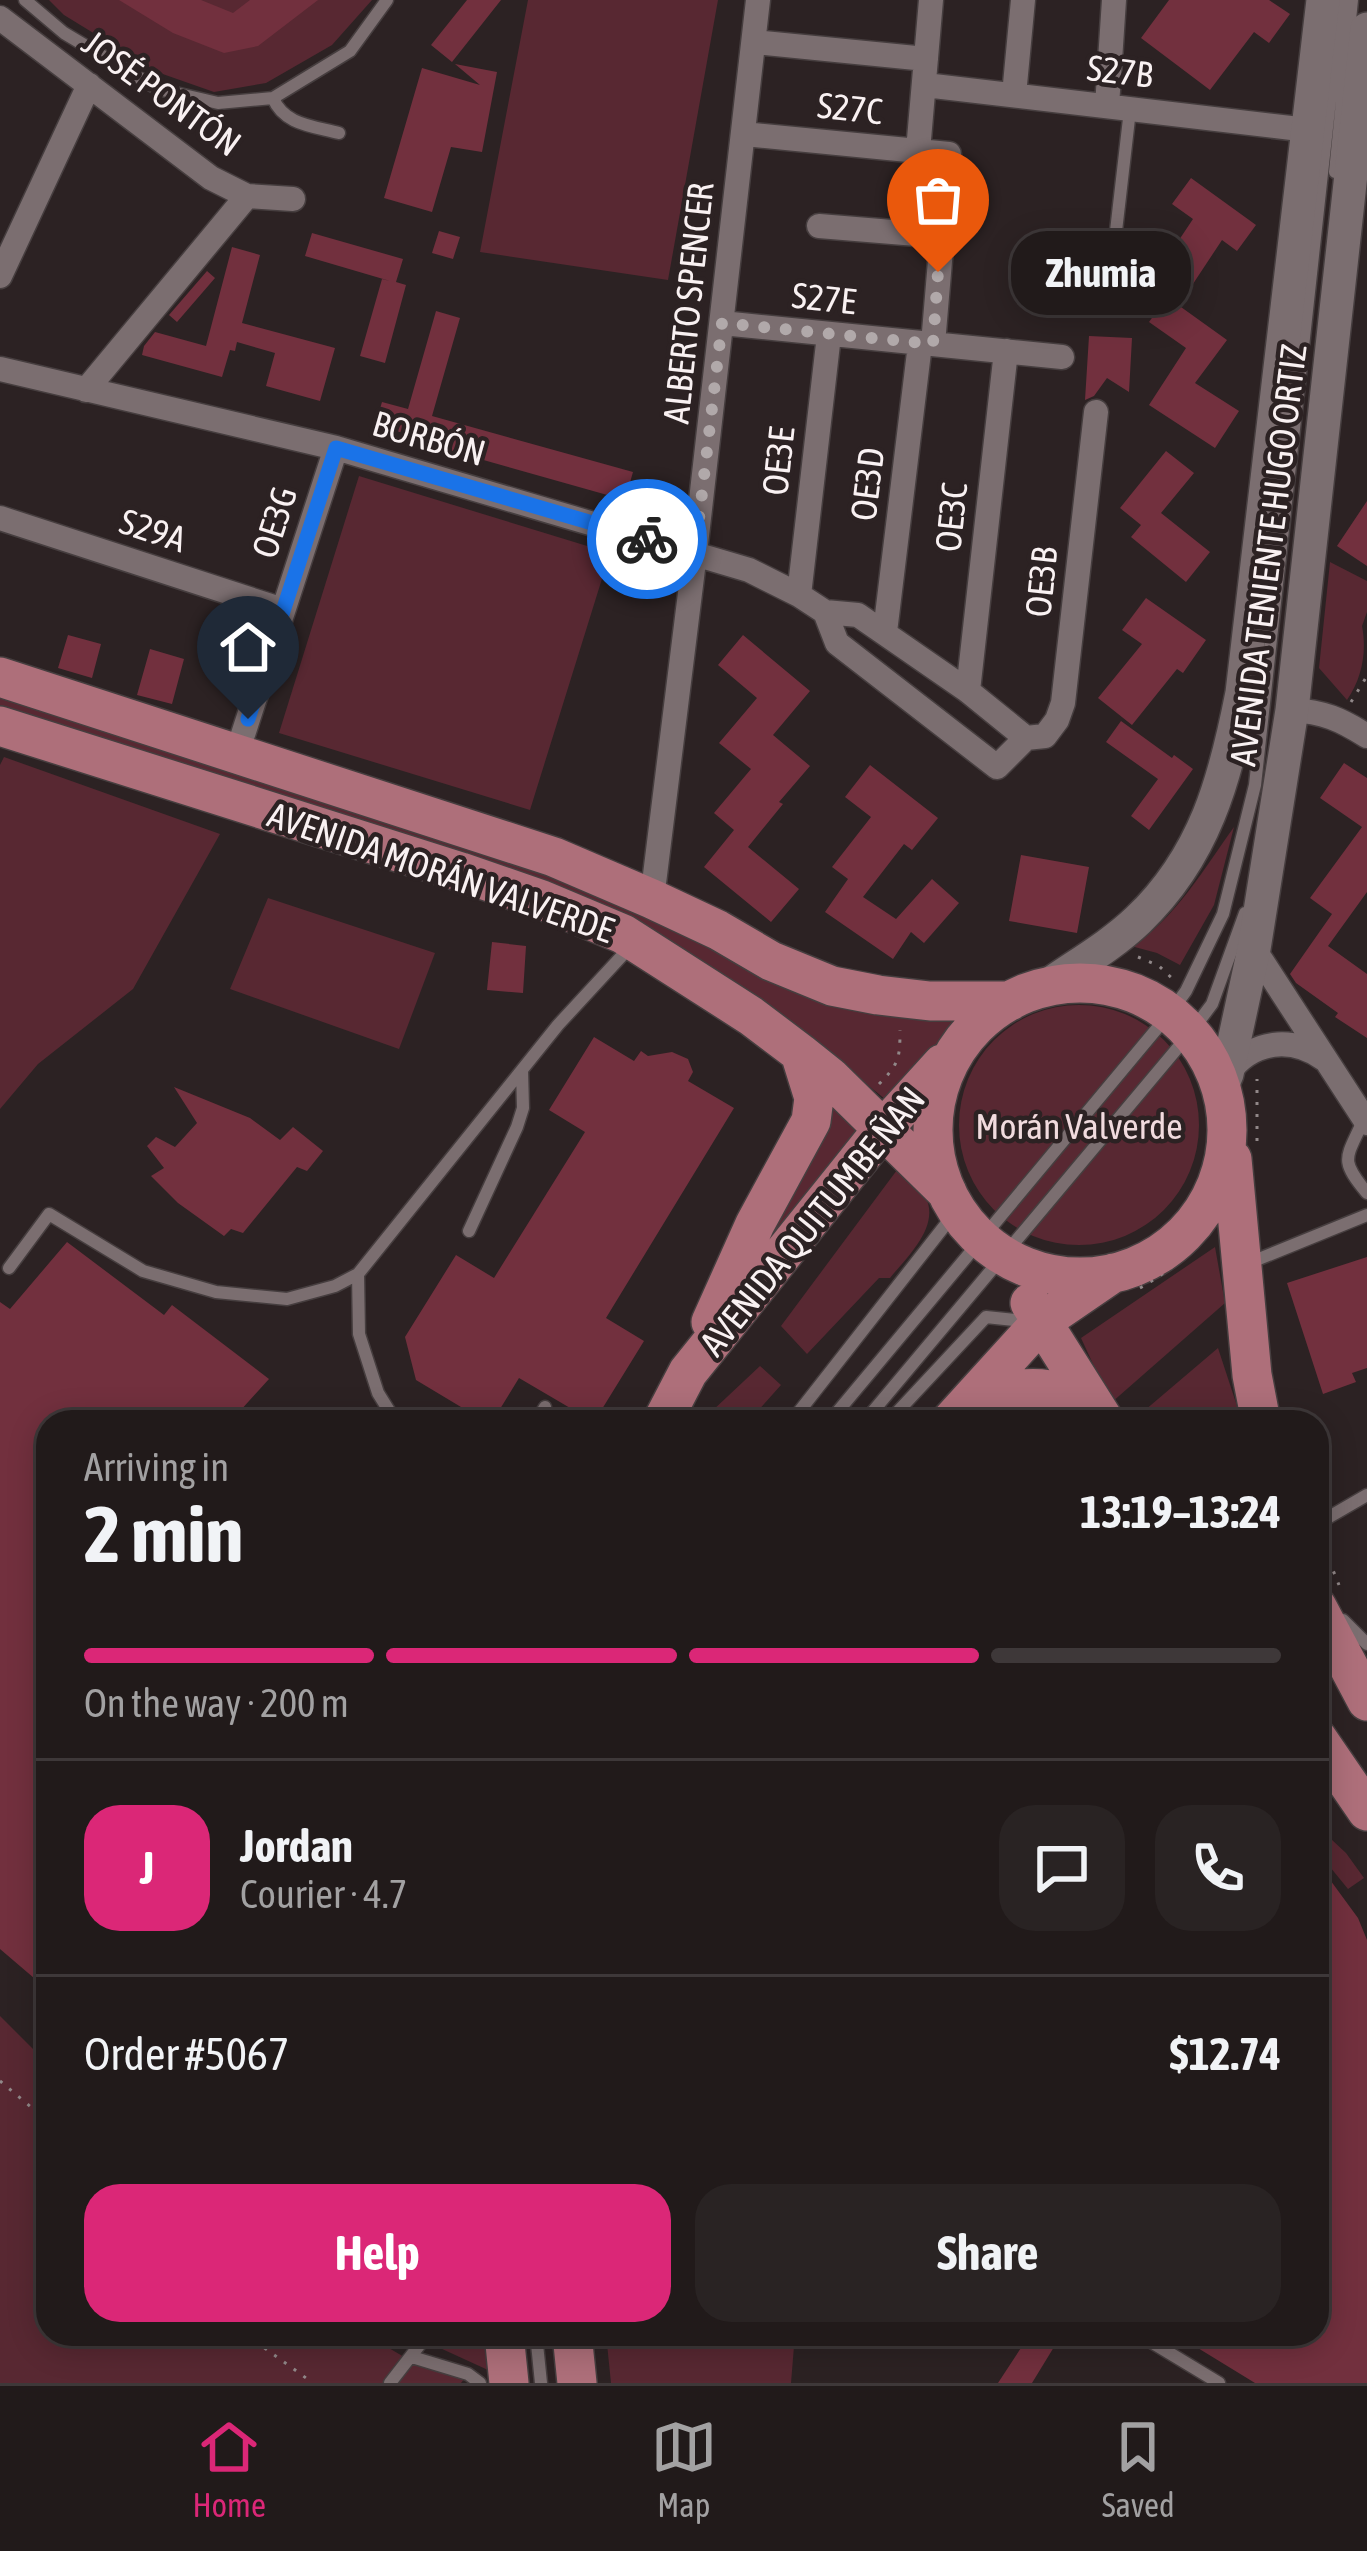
<!DOCTYPE html>
<html lang="en">
<head>
<meta charset="utf-8">
<style>
	body { margin:0; font-family:"Asap Condensed",sans-serif; background:#292323; color:#f1f3f6; height:100vh; display:flex; flex-direction:column; font-size:45px; white-space:nowrap }
	* { box-sizing:border-box; margin:0 }
	p { font-size:39px; color:#a2a1a2 }
	.icon { flex:none; width:66px; height:66px; fill:none; stroke:currentColor; stroke-width:2; stroke-linecap:round; stroke-linejoin:round }
	.map { position:relative; flex:1; overflow:hidden }
	.sheet { position:absolute; left:36px; top:1410px; width:1293px; height:936px; display:flex; flex-direction:column; background:#211a1a; border-radius:36px; box-shadow:0 6px 30px #0003,0 0 0 3px #3e3839 }
	.sheet>* { flex:none }
	.pin { position:absolute; display:grid; place-items:center; width:102px; height:102px; color:#fff; margin:-123px -51px; border-radius:50% 50% 50% 0; rotate:-45deg; box-shadow:0 0 12px #0007 }
	.pin .icon { rotate:45deg }
	.courier { position:absolute; display:grid; place-items:center; width:120px; height:120px; margin:-60px; border:9px solid #1a73e8; border-radius:50%; background:#fff; color:#222; box-shadow:0 3px 15px #0007 }
	.bubble { position:absolute; height:84px; border-radius:36px; background:#211a1a; box-shadow:0 6px 30px #0003,0 0 0 3px #3e3839; font-size:39px; font-weight:700; line-height:84px; text-align:center }
	.head em { font-style:normal; font-weight:700 }
	.head div { display:flex; flex-direction:column-reverse }
	.head { display:flex; align-items:center; justify-content:space-between; height:204px; padding:0 48px }
	h1 { font-size:78px; font-weight:700; line-height:90px }
	.bar { display:grid; grid-template-columns:repeat(4,1fr); gap:18px 12px; align-content:center; height:144px; padding:0 48px }
	.bar i { height:15px; border-radius:9px; background:#3e3839 }
	.bar .on { background:#db2777 }
	.bar p { grid-column:span 4 }
	.line { display:flex; align-items:center; gap:30px; padding:0 48px; border-top:3px solid #3e3839 }
	.line div { flex:1 }
	.round { display:grid; place-items:center; flex:none; width:126px; height:126px; border-radius:36px; background:#292323 }
	.button { display:flex; gap:24px; margin-top:auto; padding:24px 48px }
	.button a { flex:1; height:138px; border-radius:36px; background:#db2777; color:#fff; font-size:48px; font-weight:700; line-height:138px; text-align:center }
	.button a+a { background:#292323; color:#f1f3f6 }
	.tabs { display:flex; justify-content:space-around; align-items:center; height:168px; border-top:3px solid #3e3839; background:#211a1a; font-size:33px; color:#a2a1a2 }
	.tabs a { display:grid; justify-items:center; gap:6px }
	.tabs .on { color:#db2777 }
	.map>svg:first-child { display:block }
	.green { fill:#582832 }
	.building { fill:#72303e }
	.lines { fill:none; stroke-linecap:round; stroke-linejoin:round }
	.lane-casing { stroke:#463e3f; stroke-width:15 }
	.street-casing { stroke:#463e3f; stroke-width:27 }
	.secondary-casing { stroke:#463e3f; stroke-width:36 }
	.primary-casing { stroke:#463e3f; stroke-width:42 }
	.path { stroke:#918889; stroke-width:3; stroke-dasharray:3 9; stroke-linecap:butt }
	.lane { stroke:#7b6e70; stroke-width:12 }
	.street { stroke:#7b6e70; stroke-width:24 }
	.secondary { stroke:#7b6e70; stroke-width:33 }
	.primary { stroke:#ae6f7a; stroke-width:39 }
	.done { stroke:#b1a9aa; stroke-width:12; stroke-dasharray:0 21.6 }
	.route { stroke:#1a73e8; stroke-width:15 }
	.labels { text-anchor:middle; dominant-baseline:central; stroke-width:9; stroke-linejoin:round; paint-order:stroke }
	.street-label { font-size:36px; fill:#f9f1f2; stroke:#2c2223 }
	.park-label { font-size:36px; fill:#f1dbde; stroke:#2c2223 }
</style>
</head>
<body>
<div class="map">
<svg width="1367" height="2383" viewBox="0 0 1367 2383">
	<rect width="100%" height="100%" fill="#2c2223"/>
	<path class="green" d="M 49,0 L 372,0 L 332,45 L 266,83 L 214,92 L 157,72 L 64,15 Z
		M 528,0 L 718,0 L 668,280 L 480,252 Z
		M 359,476 L 610,553 L 530,810 L 279,733 Z
		M 1330,562 L 1367,581 L 1367,612 L 1362,626 C 1367,652 1362,678 1347,700 L 1319,668 Z
		M 0,689 L 967,1015 L 890,1103 L 794,1026 L 289,802 L 0,706 Z
		M 4,757 L 220,834 L 133,989 L 38,1064 L 0,1109 L 0,765 Z
		M 1234,827 L 1214,905 L 1180,965 L 1157,953 L 1131,946 C 1171,925 1208,863 1234,827 Z
		M 268,898 L 435,953 L 399,1049 L 230,989 Z
		M959 1125a120 120 0 1 1 240 0a120 120 0 1 1-240 0Z
		M 828,1099 L 866,1131 L 729,1305 Z
		M 897,1170 C 905,1178 921,1188 926,1198 C 940,1227 906,1258 890,1278 L 879,1278 L 807,1354 L 781,1326 Z
		M 1215,1247 L 1225,1303 L 1111,1403 L 1081,1338 Z
		M 1218,1348 L 1237,1406 L 1238,1422 L 1131,1422 Z
		M 760,1366 L 781,1385 L 748,1422 L 706,1422 L 711,1412 Z
		M 1317,1826 L 1346,1853 L 1364,1878 L 1348,1889 L 1317,1851 Z
		M 0,2016 L 48,2064 L 48,2334 L 365,2334 L 416,2364 L 468,2374 L 461,2383 L 0,2383 Z
		M 436,2334 L 485,2334 L 488,2370 L 429,2343 Z
		M 606,2334 L 795,2334 L 791,2383 L 611,2383 Z"/>
	<path class="building" d="M 119,0 L 201,0 L 233,13 L 250,0 L 318,0 L 258,46 L 224,53 L 173,33 Z
		M 467,0 L 501,0 L 452,62 L 431,45 Z
		M 1169,0 L 1269,0 L 1290,14 L 1269,43 L 1254,32 L 1210,90 L 1141,38 Z
		M 455,64 L 497,72 L 482,152 L 451,147 L 432,212 L 384,198 L 422,68 L 480,85 Z
		M 1191,178 L 1256,225 L 1237,251 L 1222,240 L 1183,299 L 1153,279 L 1193,219 L 1172,204 Z
		M 439,231 L 460,237 L 453,259 L 432,253 Z
		M 312,233 L 403,259 L 396,282 L 406,285 L 385,363 L 360,356 L 382,279 L 390,281 L 305,256 Z
		M 232,247 L 260,255 L 242,323 L 335,348 L 320,401 L 266,386 L 275,353 L 237,342 L 235,351 L 230,350 L 222,377 L 142,355 L 144,346 L 155,332 L 206,346 Z
		M 207,271 L 215,278 L 177,322 L 169,315 Z
		M 1167,297 L 1227,340 L 1195,383 L 1239,411 L 1215,448 L 1149,405 L 1186,348 L 1149,322 Z
		M 436,311 L 460,318 L 432,416 L 633,472 L 625,500 L 448,450 L 449,446 L 375,425 L 382,402 L 408,409 Z
		M 1089,336 L 1132,338 L 1129,392 L 1107,378 L 1094,396 L 1085,400 Z
		M 1166,451 L 1194,473 L 1161,513 L 1210,552 L 1186,582 L 1131,537 L 1141,525 L 1120,508 Z
		M 1367,501 L 1367,566 L 1337,546 Z
		M 1146,598 L 1206,640 L 1183,673 L 1177,669 L 1132,725 L 1098,698 L 1142,644 L 1122,630 Z
		M 68,635 L 101,644 L 92,678 L 58,668 Z
		M 743,635 L 810,691 L 773,735 L 810,766 L 779,802 L 783,804 L 748,847 L 799,889 L 771,922 L 704,867 L 734,830 L 714,813 L 751,769 L 719,743 L 757,698 L 718,665 Z
		M 150,649 L 184,659 L 172,704 L 137,695 Z
		M 1121,721 L 1172,758 L 1174,755 L 1193,769 L 1149,830 L 1131,816 L 1158,779 L 1106,742 Z
		M 1344,763 L 1367,778 L 1367,892 L 1328,946 L 1367,974 L 1367,1038 L 1335,1017 L 1338,1013 L 1296,983 L 1290,974 L 1332,914 L 1310,898 L 1362,827 L 1320,798 Z
		M 870,765 L 938,818 L 912,850 L 904,844 L 863,897 L 896,919 L 932,879 L 959,903 L 924,943 L 911,932 L 893,959 L 825,912 L 848,879 L 832,867 L 871,817 L 845,797 Z
		M 1021,855 L 1089,867 L 1077,933 L 1009,921 Z
		M 492,942 L 526,946 L 523,993 L 487,990 Z
		M 594,1037 L 634,1061 L 641,1051 L 648,1056 L 672,1052 L 688,1059 L 693,1072 L 688,1081 L 734,1108 L 606,1318 L 644,1341 L 594,1422 L 519,1378 L 492,1422 L 486,1422 L 416,1380 L 405,1337 L 456,1255 L 494,1278 L 585,1132 L 549,1110 Z
		M 174,1087 L 250,1118 L 280,1140 L 293,1127 L 323,1151 L 307,1171 L 297,1167 L 243,1233 L 231,1229 L 224,1236 L 178,1203 L 151,1176 L 164,1168 L 147,1146 L 156,1137 L 175,1147 L 197,1123 Z
		M 67,1242 L 164,1315 L 172,1305 L 269,1379 L 230,1422 L 48,1422 L 48,1990 L 0,1949 L 0,1302 L 10,1309 Z
		M 1367,1257 L 1367,1368 L 1352,1373 L 1356,1382 L 1323,1394 L 1287,1283 Z
		M 1317,1862 L 1358,1918 L 1367,1940 L 1367,2383 L 1255,2383 L 1175,2334 L 1317,2334 Z
		M 1030,2334 L 1054,2347 L 1032,2383 L 998,2383 Z"/>
	<g class="lines">
		<defs>
			<path id="lane" d="M 25,0 L 64,33 L 158,89 L 218,103 L 273,98 L 350,51 L 387,0
				M 273,98 C 284,125 313,126 339,133
				M 1335,172 L 1352,0
				M 1107,309 L 1130,110
				M 1363,1121 C 1346,1159 1339,1159 1367,1193
				M 469,1231 L 517,1127 L 523,1108 L 522,1070
				M 1249,1263 L 1367,1215
				M 9,1268 L 49,1214 L 143,1271 L 216,1292 L 287,1299 L 335,1286 L 358,1274 L 558,1025 L 631,946
				M 358,1274 L 359,1334 L 378,1393 L 396,1422
				M 536,1422 L 545,1407
				M 791,1422 L 957,1210
				M 829,1422 L 1170,1013 L 1186,991 L 1223,914 L 1255,785 L 1341,0
				M 864,1422 L 1191,1032 L 1212,1004 L 1245,913
				M 888,1422 L 986,1317 L 1033,1322
				M 1317,1524 L 1367,1495
				M 1343,1620 L 1367,1644
				M 536,2334 L 541,2383
				M 1138,2334 L 1219,2383
				M 412,2357 L 468,2374 L 480,2383
				M 390,2383 L 428,2334"/>
			<path id="street" d="M 0,18 L 211,178 L 247,196 L 293,199
				M 754,42 L 926,59
				M 925,85 L 1308,130
				M 1014,95 L 1023,0
				M 1107,106 L 1114,0
				M 744,134 L 949,154 L 933,344
				M 918,151 L 931,0
				M 819,226 L 941,236
				M 0,276 L 89,85
				M 722,323 L 1062,357
				M 0,369 L 336,448 L 749,570 L 799,595 L 825,612 L 858,615 L 968,691 L 1026,738
				M 86,390 L 247,196
				M 0,518 L 283,610
				M 799,595 L 829,335
				M 825,612 L 837,643 L 997,767 L 1026,738
				M 885,632 L 920,344
				M 968,691 L 1006,351
				M 1292,710 C 1324,712 1340,719 1367,736
				M 1026,738 L 1045,736 L 1057,720 L 1063,703 L 1096,412
				M 236,756 L 336,448
				M 652,899 L 695,553 L 758,0
				M 1254,949 L 1367,1123
				M 1229,1072 C 1253,1040 1292,1036 1324,1059"/>
			<path id="secondary" d="M 1047,986 C 1077,965 1112,945 1138,920 C 1205,856 1225,780 1242,693 L 1323,0
				M 1222,1086 L 1227,1074 L 1254,949 L 1292,710 L 1367,29"/>
			<path id="primary" d="M 0,677 L 554,857 L 652,899 L 718,930 L 771,961 L 832,986 L 878,995 L 930,1001 L 1010,1001
				M 0,726 L 461,872 L 542,900 L 623,934 L 751,1016 L 800,1053 L 830,1077 L 947,1192
				M933 1130a147 147 0 1 1 294 0a147 147 0 1 1-294 0Z
				M 1232,1159 L 1252,1375 L 1261,1422
				M 1030,1303 L 1105,1422
				M 711,1322 L 755,1224 L 811,1121 L 814,1098 L 800,1053
				M 970,1408 C 1012,1383 1053,1381 1094,1409
				M 662,1422 L 688,1372 L 883,1129 L 942,1064
				M 950,1422 L 1040,1323 L 1113,1273
				M 1317,1607 L 1367,1701
				M 1317,1738 L 1367,1811
				M 504,2334 L 509,2383
				M 572,2334 L 577,2383"/>
		</defs>
		<use href="#lane" class="lane-casing"/>
		<use href="#street" class="street-casing"/>
		<use href="#secondary" class="secondary-casing"/>
		<use href="#primary" class="primary-casing"/>
		<path class="path" d="M 1351,702 L 1367,676
			M 1138,957 L 1159,966 L 1175,981
			M 879,1084 C 899,1064 900,1058 900,1030
			M 1257,1141 L 1257,1079
			M 1140,1288 C 1168,1272 1191,1254 1209,1228
			M 1320,1538 L 1339,1585
			M 0,2081 L 38,2113 L 48,2125
			M 245,2334 L 313,2383"/>
		<use href="#lane" class="lane"/>
		<use href="#street" class="street"/>
		<use href="#secondary" class="secondary"/>
		<use href="#primary" class="primary"/>
	</g>
	<g class="lines">
		<path class="done" d="M 647,539 L 695,553 L 722,323 L 933,344 L 938,272"/>
		<path class="route" d="M 248,719 L 336,448 L 647,539"/>
	</g>
	<g class="labels">
		<g class="street-label">
			<text transform="translate(1120 71) rotate(7)">S27B</text>
			<text transform="translate(162 93) rotate(36)">JOSÉ PONTÓN</text>
			<text transform="translate(850 108) rotate(6)">S27C</text>
			<text transform="translate(824 298) rotate(6)">S27E</text>
			<text transform="translate(688 303) rotate(-84)">ALBERTO SPENCER</text>
			<text transform="translate(429 438) rotate(16)">BORBÓN</text>
			<text transform="translate(778 461) rotate(-84)">OE3E</text>
			<text transform="translate(867 484) rotate(-83)">OE3D</text>
			<text transform="translate(951 517) rotate(-84)">OE3C</text>
			<text transform="translate(274 522) rotate(-72)">OE3G</text>
			<text transform="translate(153 530) rotate(18)">S29A</text>
			<text transform="translate(1268 555) rotate(-83)">AVENIDA TENIENTE HUGO ORTIZ</text>
			<text transform="translate(1041 582) rotate(-84)">OE3B</text>
			<text transform="translate(441 872) rotate(19)">AVENIDA MORÁN VALVERDE</text>
			<text transform="translate(812 1221) rotate(-51)">AVENIDA QUITUMBE ÑAN</text>
		</g>
		<g class="park-label">
			<text x="1079" y="1126">Morán Valverde</text>
		</g>
	</g>
</svg>
<div class="pin" style="left:938px;top:272px;background:#ea580c"><svg class="icon" aria-label="bag" viewBox="0 0 24 24"><path d="M5 8h14l-1 12H6zM9 8a3 3 0 0 1 6 0"/></svg></div>
<div class="pin" style="left:248px;top:719px;background:#1f2937"><svg class="icon" aria-label="home" viewBox="0 0 24 24"><path d="M3 11l9-7 9 7M6 9v11h12V9"/></svg></div>
<div class="courier" style="left:647px;top:539px"><svg class="icon" aria-label="bike" viewBox="0 0 24 24"><circle cx="6" cy="16" r="4"/><circle cx="18" cy="16" r="4"/><path d="M6 16l4-8h5l3 8M10 8l3 8H6M13 5h3"/></svg></div>
<div class="bubble" style="left:1011px;top:231px;width:180px">Zhumia</div>
<section class="sheet">
<div class="head"><div><h1>2 min</h1><p>Arriving in</p></div><em>13:19–13:24</em></div>
<div class="bar"><i class="on"></i><i class="on"></i><i class="on"></i><i></i><p>On the way · 200 m</p></div>
<div class="line" style="height:216px"><b class="round" style="background:#db2777;color:#fff">J</b><div><b>Jordan</b><p>Courier · 4.7</p></div><a class="round"><svg class="icon" aria-label="chat" viewBox="0 0 24 24"><path d="M4 5h16v11H9l-5 4z"/></svg></a><a class="round"><svg class="icon" aria-label="phone" viewBox="0 0 24 24"><path d="M5 4h4l2 5-3 2q2 4 5 5l2-3 5 2v4C11 20 4 13 5 4z"/></svg></a></div>
<div class="line" style="height:156px"><div>Order #5067</div><b>$12.74</b></div>
<div class="button"><a>Help</a><a>Share</a></div>
</section>
</div>
<nav class="tabs">
<a class="on"><svg class="icon" aria-label="home" viewBox="0 0 24 24"><path d="M3 11l9-7 9 7M6 9v11h12V9"/></svg>Home</a>
<a><svg class="icon" aria-label="map" viewBox="0 0 24 24"><path d="M3 6l6-2 6 2 6-2v14l-6 2-6-2-6 2zM9 4v14M15 6v14"/></svg>Map</a>
<a><svg class="icon" aria-label="saved" viewBox="0 0 24 24"><path d="M7 4h10v16l-5-4-5 4z"/></svg>Saved</a>
</nav>
</body>
</html>
